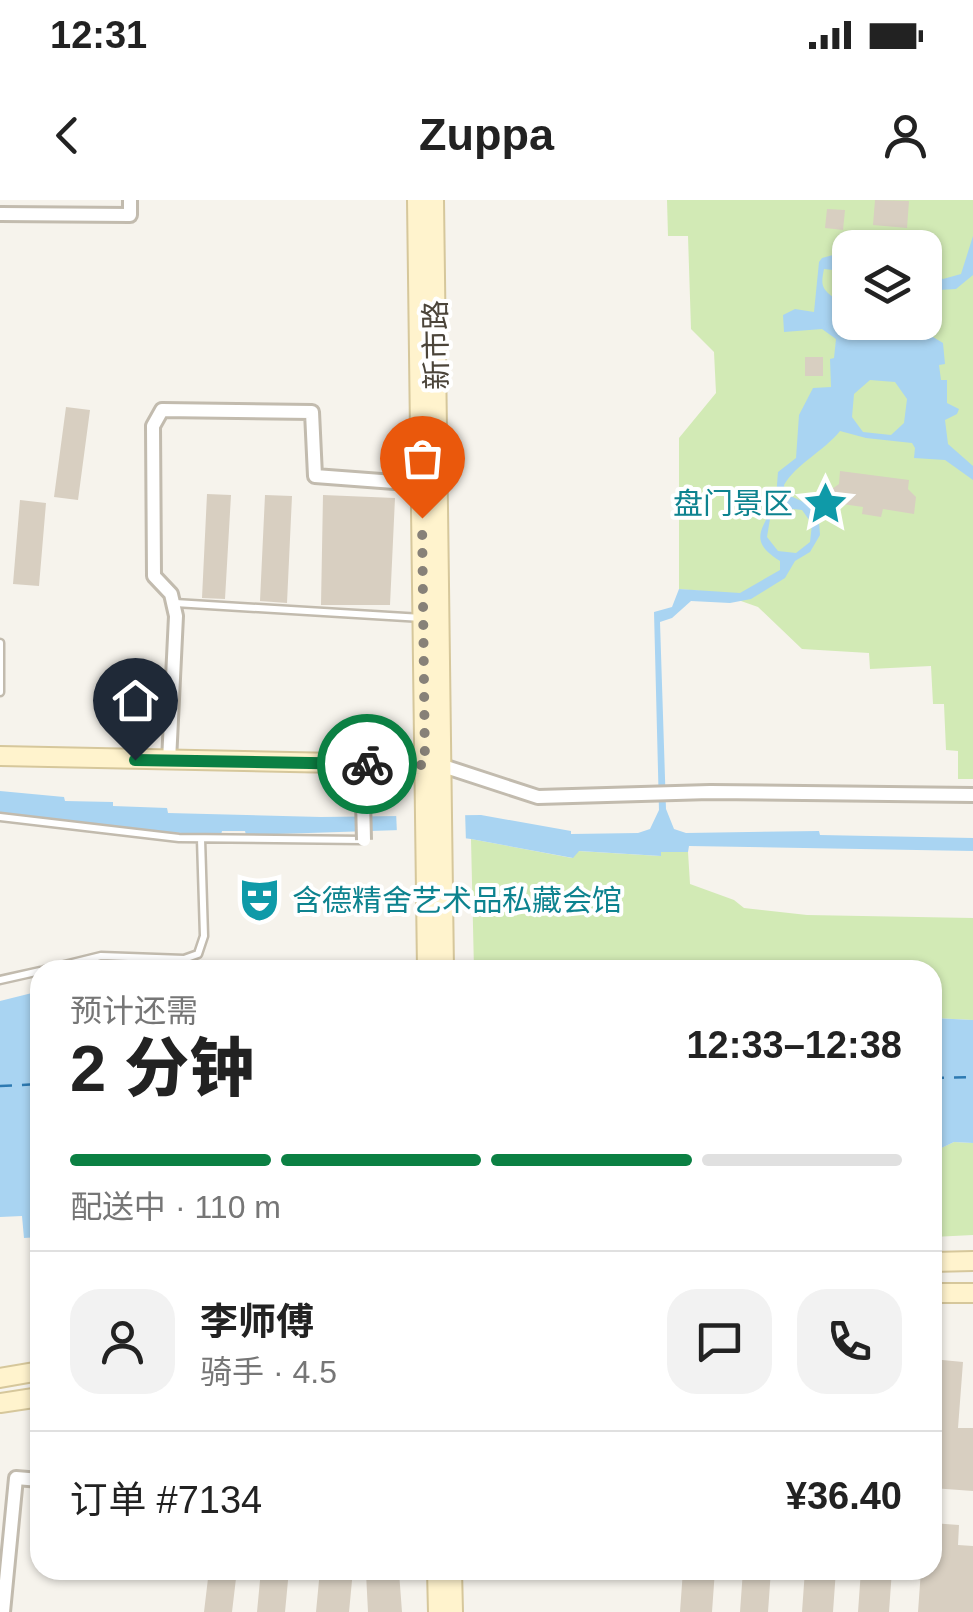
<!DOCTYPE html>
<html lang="zh">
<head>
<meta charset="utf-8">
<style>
	body { margin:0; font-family:Arial,"Noto Sans SC",sans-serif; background:#f2f2f2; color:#222; height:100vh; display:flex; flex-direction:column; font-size:38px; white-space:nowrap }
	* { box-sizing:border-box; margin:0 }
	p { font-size:32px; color:#767676 }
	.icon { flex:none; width:55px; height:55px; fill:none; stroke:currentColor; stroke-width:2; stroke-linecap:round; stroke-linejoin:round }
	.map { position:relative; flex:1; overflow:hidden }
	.side { position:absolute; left:30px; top:760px; width:912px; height:620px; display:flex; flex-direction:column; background:#fff; border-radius:30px; box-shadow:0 2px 8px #0004 }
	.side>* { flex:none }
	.controls { position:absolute; left:832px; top:30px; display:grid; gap:20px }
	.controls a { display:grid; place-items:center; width:110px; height:110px; border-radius:20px; background:#fff; box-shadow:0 2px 8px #0004; font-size:50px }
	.pin { position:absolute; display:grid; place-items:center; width:85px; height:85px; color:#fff; margin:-102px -42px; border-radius:50% 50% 50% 0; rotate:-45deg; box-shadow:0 0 10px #0007 }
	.pin .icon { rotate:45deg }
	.courier { position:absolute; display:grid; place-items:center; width:100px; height:100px; margin:-50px; border:8px solid #0b8043; border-radius:50%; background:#fff; color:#222; box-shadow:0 2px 12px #0007 }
	.overview em { font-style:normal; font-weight:800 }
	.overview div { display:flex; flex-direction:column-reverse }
	.overview { display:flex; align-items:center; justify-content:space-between; height:170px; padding:0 40px }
	h1 { font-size:65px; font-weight:800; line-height:75px }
	.bar { display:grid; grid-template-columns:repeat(4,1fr); gap:15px 10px; align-content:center; height:120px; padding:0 40px }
	.bar i { height:12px; border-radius:8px; background:#e0e0e0 }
	.bar .current { background:#0b8043 }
	.bar p { grid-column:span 4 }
	.line { display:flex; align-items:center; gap:25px; padding:0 40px; border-top:2px solid #e0e0e0 }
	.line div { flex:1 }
	.round { display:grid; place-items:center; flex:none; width:105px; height:105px; border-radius:30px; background:#f2f2f2 }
	.status { display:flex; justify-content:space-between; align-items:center; height:70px; padding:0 50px; background:#fff; direction:ltr }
	.status svg { height:28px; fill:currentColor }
	header { display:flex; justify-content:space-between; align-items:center; height:130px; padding:0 40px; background:#fff; font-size:45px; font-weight:800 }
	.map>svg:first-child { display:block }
	.green { fill:#d2eab5; fill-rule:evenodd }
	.water { fill:#a9d4f2; fill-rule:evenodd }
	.pier { fill:#f6f3ec }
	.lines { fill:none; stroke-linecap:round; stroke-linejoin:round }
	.ferry { stroke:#2e7ab2; stroke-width:2.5; stroke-dasharray:12 10; stroke-linecap:butt }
	.building { fill:#d8cfc1 }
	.lane-casing { stroke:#c2bbae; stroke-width:11 }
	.street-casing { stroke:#c2bbae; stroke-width:18 }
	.secondary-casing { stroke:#d6c79b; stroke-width:22 }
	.lane { stroke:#fff; stroke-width:6 }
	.street { stroke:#fff; stroke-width:12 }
	.secondary { stroke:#fff3cd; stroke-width:18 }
	.street-bridge-casing { stroke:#c2bbae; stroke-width:18; stroke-linecap:butt }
	.street-bridge { stroke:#fff; stroke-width:12 }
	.done { stroke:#878178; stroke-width:10; stroke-dasharray:0 18 }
	.route { stroke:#0b8043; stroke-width:12 }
	.labels { text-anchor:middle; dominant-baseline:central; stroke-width:8; stroke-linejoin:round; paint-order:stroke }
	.street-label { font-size:30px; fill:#4b4439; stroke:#fff }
	.culture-label { font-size:30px; fill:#0d838f; stroke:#fff; text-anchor:end }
</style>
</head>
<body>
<div class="status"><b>12:31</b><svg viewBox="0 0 49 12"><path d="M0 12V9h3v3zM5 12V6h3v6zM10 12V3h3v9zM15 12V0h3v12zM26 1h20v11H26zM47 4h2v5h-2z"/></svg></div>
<header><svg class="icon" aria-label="back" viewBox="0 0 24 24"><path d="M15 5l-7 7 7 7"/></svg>Zuppa<svg class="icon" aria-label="person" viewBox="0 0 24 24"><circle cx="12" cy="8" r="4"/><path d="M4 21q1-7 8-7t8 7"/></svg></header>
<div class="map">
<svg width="973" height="1412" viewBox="0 0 973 1412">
	<rect width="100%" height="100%" fill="#f6f3ec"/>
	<path class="green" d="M 667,0 L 973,0 L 973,579 L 958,579 L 958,551 L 946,550 L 944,504 L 933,504 L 931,466 L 870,469 L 869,453 L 802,449 L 758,407 L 741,401 L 734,394 L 679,389 L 679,238 L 716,193 L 714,152 L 691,129 L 688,36 L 668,36 ZM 850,48 L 925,48 L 925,122 L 850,122 Z
		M 471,639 L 572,658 L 578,651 L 660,656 L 660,652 L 688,652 L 690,684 L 734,700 L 744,708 L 807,715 L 973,718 L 973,820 L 933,818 L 932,770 L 474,770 Z
		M 954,942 L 973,943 L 973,1035 L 933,1037 L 932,952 Z"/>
	<path class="water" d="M 973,36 L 973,75 L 956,89 L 938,90 L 936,108 L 928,134 L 943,143 L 945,164 L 939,165 L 941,180 L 947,180 L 947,203 L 959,209 L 957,214 L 945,220 L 948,244 L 973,266 L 973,280 L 945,260 L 914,258 L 915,248 L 912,243 L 866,238 L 840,231 C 824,251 796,264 784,285 L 786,294 L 808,304 L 819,321 L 820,335 L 810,352 L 795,361 L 785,378 L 751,399 L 730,403 L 691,401 L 672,418 L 660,422 L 666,609 L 674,629 L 686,633 L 819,631 L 820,635 L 973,638 L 973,651 L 689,646 L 688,652 L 661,652 L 661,656 L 579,651 L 573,658 L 471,639 L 401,630 L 246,635 L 245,631 L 222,631 L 221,635 L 143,631 L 0,614 L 0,591 L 64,597 L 65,601 L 113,602 L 113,606 L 167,608 L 168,613 L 321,617 L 481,615 L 571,631 L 571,634 L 638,633 L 650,629 L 659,610 L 654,412 L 672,407 L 679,389 L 740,393 L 780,370 L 780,361 C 748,341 762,330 773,306 C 777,297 777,282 778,272 L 796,258 L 799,215 L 813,188 L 831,187 L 830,159 L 834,158 L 836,139 L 822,129 L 784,132 L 783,115 L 795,109 L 814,112 L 819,62 L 822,58 L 844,52 L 842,62 L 846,63 L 846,69 L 850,70 L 850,75 L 837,65 L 833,70 L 824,69 C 821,84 821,88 833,97 L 836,114 L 848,110 L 850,104 L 850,122 L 925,122 L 925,76 L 933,73 L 943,79 L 961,74 ZM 870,180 L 895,182 L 907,199 L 904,223 L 891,235 L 863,232 L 852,217 L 854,194 ZM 784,308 L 802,310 L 812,324 L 810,342 L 796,353 L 778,351 L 767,337 L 770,319 Z
		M 40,791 L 40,1037 L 24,1038 L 22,1016 L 0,1017 L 0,801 Z
		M 933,818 L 973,820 L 973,943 L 954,942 L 933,952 Z"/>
	<path class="pier" d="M 396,610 L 465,610 L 466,643 L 397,635 Z"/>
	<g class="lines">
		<path class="ferry" d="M 932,878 L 973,877
			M 0,886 L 40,884"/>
	</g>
	<path class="building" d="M 875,0 L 909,1 L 907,28 L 873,25 Z
		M 827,9 L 845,10 L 843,30 L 825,28 Z
		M 805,157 L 823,157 L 823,176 L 805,176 Z
		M 66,207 L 90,210 L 78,300 L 54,297 Z
		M 840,271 L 909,280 L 908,289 L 916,297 L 914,314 L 883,309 L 881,317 L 862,314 L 863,307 L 828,302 L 829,291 L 839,284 Z
		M 207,294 L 231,295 L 225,399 L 202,398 Z
		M 265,295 L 292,296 L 287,403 L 260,401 Z
		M 323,295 L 395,298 L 390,405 L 321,405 Z
		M 20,300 L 46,303 L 39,386 L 13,384 Z
		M 932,1159 L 963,1162 L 958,1228 L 973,1228 L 973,1291 L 932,1288 Z
		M 932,1323 L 959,1325 L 958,1345 L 973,1346 L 973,1412 L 918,1412 L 921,1370 L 932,1370 Z
		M 209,1370 L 237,1370 L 232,1412 L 204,1412 Z
		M 261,1370 L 289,1370 L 285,1412 L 257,1412 Z
		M 320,1370 L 353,1370 L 349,1412 L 316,1412 Z
		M 683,1370 L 715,1370 L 712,1412 L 680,1412 Z
		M 743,1370 L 771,1370 L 768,1412 L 740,1412 Z
		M 805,1370 L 836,1370 L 833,1412 L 802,1412 Z
		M 861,1370 L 892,1370 L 889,1412 L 858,1412 Z
		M 399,1372 L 402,1412 L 368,1412 L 366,1373 Z"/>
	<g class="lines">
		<defs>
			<path id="lane" d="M 175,403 L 422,418
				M 0,443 L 0,492
				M 0,617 L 179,638 L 363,640
				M 44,770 L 101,756 L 184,759 L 198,754 L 204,736 L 201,639
				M 0,780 L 40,771"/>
			<path id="street" d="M 0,14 L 130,15 L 130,0
				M 169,561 L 176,416 L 171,394 L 154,376 L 153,226 L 162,210 L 312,212 L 315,276 L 421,284
				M 362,564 L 363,600
				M 440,565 L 538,597 L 710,592 L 973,595
				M 3,1412 L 16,1278 L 40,1280"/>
			<path id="secondary" d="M 417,0 L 427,770
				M 434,0 L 444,770
				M 0,556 L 434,565
				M 932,1062 L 973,1061
				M 932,1093 L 973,1093
				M 0,1178 L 40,1171
				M 0,1203 L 40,1197
				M 437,1370 L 438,1412
				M 452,1370 L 453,1412"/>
		</defs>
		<use href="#lane" class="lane-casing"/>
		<use href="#street" class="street-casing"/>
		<use href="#secondary" class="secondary-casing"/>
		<use href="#lane" class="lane"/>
		<use href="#street" class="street"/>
		<use href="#secondary" class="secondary"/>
		<defs>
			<path id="street-bridge" d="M 363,600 L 364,640"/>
		</defs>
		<use href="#street-bridge" class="street-bridge-casing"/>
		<use href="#street-bridge" class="street-bridge"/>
	</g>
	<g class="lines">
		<path class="done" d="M 367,564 L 425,565 L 422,318"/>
		<path class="route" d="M 135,560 L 367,564"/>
	</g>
	<defs>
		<symbol id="sight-bare" viewBox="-9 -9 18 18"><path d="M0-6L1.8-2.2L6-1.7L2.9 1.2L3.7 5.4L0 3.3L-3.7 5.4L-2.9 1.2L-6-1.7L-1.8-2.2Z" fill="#0f9aa8" stroke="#fff" stroke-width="2.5" paint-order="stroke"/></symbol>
		<symbol id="theatre-bare" viewBox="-9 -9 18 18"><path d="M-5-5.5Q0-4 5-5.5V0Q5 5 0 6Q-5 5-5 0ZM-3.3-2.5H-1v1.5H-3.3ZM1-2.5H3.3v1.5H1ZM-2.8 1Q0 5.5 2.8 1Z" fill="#0f9aa8" stroke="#fff" stroke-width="2.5" paint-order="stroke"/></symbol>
	</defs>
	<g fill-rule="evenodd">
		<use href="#sight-bare" x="794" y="272" width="63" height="63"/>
		<use href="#theatre-bare" x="228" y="668" width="63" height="63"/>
	</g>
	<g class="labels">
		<g class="street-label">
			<text transform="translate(436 145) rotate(-91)">新市路</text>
		</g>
		<g class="culture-label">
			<text x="793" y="303">盘门景区</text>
			<text x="292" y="700" text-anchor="start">含德精舍艺术品私藏会馆</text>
		</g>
	</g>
</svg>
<div class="controls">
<a><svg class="icon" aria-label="layers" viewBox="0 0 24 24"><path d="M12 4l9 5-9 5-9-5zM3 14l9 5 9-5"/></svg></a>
</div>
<div class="pin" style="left:422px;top:318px;background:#ea580c"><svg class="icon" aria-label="bag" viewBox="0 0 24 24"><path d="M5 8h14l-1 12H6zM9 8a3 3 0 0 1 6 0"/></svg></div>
<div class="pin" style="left:135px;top:560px;background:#1f2937"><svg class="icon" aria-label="home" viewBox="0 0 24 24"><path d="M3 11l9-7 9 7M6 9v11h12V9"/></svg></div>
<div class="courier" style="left:367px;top:564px"><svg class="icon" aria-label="bike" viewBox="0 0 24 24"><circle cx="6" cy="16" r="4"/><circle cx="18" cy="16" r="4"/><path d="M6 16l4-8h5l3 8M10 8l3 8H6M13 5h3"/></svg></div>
<section class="side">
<div class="overview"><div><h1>2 分钟</h1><p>预计还需</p></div><em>12:33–12:38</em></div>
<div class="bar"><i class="current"></i><i class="current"></i><i class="current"></i><i></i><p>配送中 · 110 m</p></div>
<div class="line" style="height:180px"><a class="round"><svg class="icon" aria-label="person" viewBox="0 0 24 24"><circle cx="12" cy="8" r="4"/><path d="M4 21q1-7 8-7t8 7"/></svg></a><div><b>李师傅</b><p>骑手 · 4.5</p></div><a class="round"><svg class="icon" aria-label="chat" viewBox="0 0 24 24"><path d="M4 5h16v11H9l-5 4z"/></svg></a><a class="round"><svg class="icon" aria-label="phone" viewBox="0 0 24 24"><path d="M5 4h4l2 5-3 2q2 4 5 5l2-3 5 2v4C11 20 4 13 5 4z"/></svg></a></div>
<div class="line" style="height:130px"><div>订单 #7134</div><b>¥36.40</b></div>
</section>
</div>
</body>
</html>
